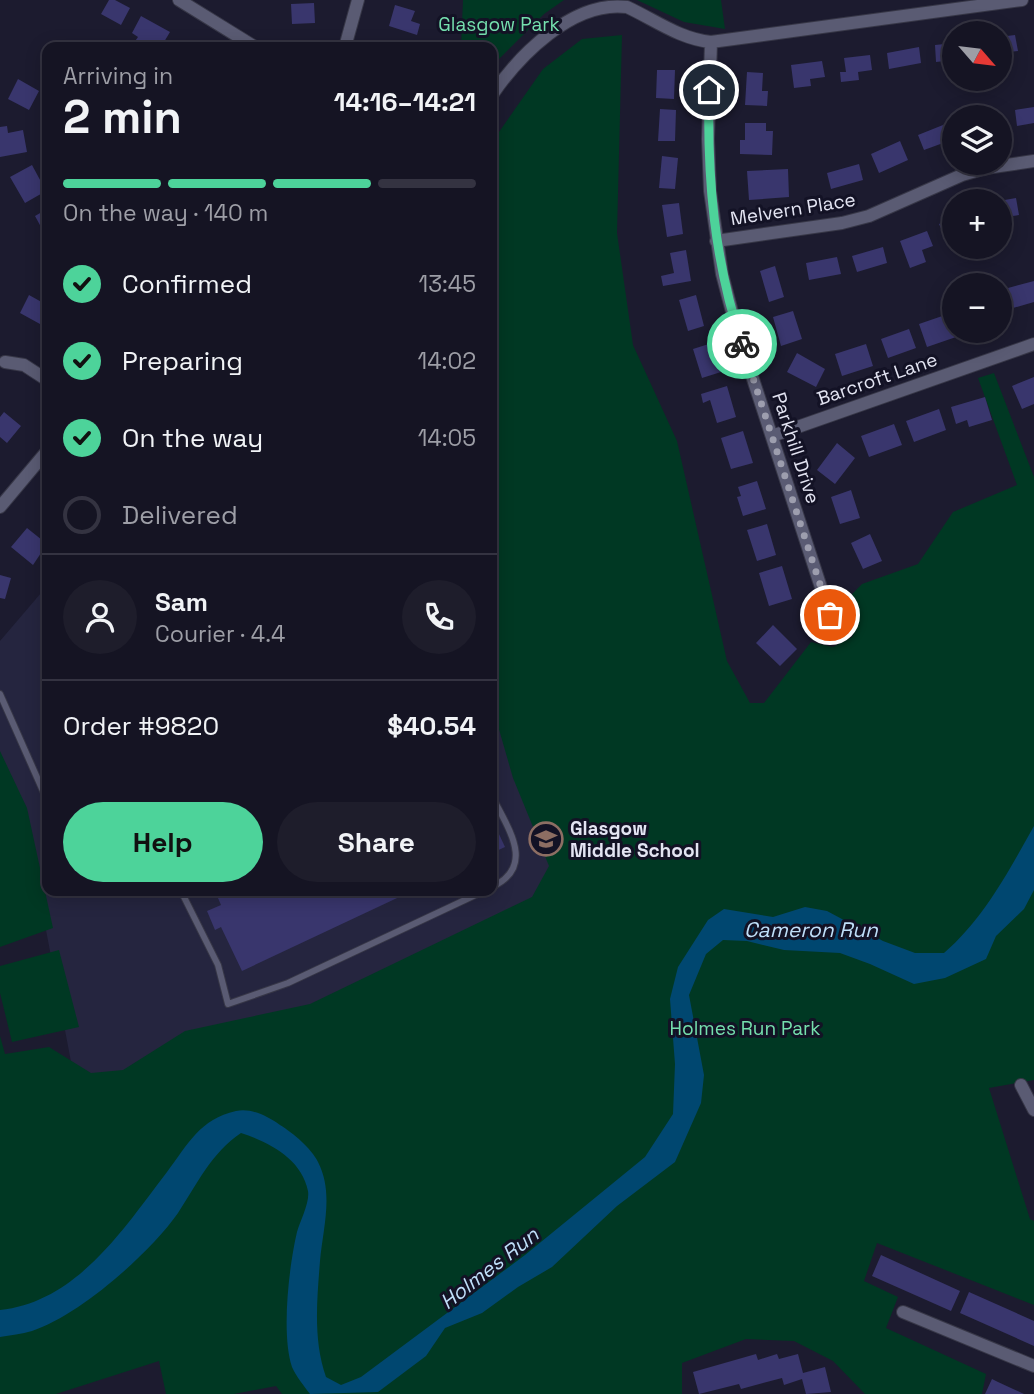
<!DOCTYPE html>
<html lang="en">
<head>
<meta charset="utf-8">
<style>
	body { margin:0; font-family:"Space Grotesk",sans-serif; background:#1e1d2b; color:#f1f3f6; height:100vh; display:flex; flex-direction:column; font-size:26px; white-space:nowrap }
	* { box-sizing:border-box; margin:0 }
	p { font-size:23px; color:#9d9ea6 }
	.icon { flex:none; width:38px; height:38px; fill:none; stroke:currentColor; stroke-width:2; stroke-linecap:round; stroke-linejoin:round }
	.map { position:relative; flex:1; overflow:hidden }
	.drawer { position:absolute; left:42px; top:42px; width:455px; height:854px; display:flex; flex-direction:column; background:#151423; border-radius:14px; box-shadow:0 4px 18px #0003,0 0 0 2px #343341 }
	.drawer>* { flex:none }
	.needle { width:46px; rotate:118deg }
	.buttons { position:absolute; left:942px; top:21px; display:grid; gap:14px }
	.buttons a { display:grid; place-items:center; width:70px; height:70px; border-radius:50%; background:#151423; box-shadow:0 4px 18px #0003,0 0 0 2px #343341; font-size:35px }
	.pin { position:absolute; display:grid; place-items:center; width:60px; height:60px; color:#fff; margin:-30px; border:4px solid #fff; border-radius:50%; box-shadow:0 2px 7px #0007 }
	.courier { position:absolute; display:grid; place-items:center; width:70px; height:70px; margin:-35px; border:5px solid #4dd39a; border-radius:50%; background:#fff; color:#222; box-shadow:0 2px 9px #0007 }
	.summary em { font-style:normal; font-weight:700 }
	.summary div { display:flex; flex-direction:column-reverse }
	.summary { display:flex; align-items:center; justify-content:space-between; height:119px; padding:0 21px }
	h1 { font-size:46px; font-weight:700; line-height:52px }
	.bar { display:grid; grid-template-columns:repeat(4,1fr); gap:10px 7px; align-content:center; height:84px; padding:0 21px }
	.bar i { height:9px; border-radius:5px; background:#343341 }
	.bar .active { background:#4dd39a }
	.bar p { grid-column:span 4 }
	.line { display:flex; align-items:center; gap:18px; padding:0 21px; border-top:2px solid #343341 }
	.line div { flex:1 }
	.round { display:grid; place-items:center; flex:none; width:74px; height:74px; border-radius:37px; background:#1e1d2b }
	ol { padding:0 21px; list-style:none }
	li { display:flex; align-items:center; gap:21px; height:77px }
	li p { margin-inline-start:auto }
	li .icon { padding:7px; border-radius:50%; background:#4dd39a; color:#111; stroke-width:4 }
	li:last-child { color:#9d9ea6 }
	li i { width:38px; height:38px; border:4px solid #343341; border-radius:50% }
	.primary-button { display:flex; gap:14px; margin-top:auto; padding:14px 21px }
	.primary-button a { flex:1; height:80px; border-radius:42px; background:#4dd39a; color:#111; font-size:28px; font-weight:700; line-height:80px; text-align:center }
	.primary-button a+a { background:#1e1d2b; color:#f1f3f6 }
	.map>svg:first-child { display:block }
	.built { fill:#25253f }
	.green { fill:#003823 }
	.water { fill:#004770 }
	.building { fill:#39366d }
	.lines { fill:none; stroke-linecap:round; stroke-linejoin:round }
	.service-casing { stroke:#373747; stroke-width:8 }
	.minor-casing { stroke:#373747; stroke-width:14 }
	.service { stroke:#5a5b73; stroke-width:6 }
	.minor { stroke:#5a5b73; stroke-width:12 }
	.done { stroke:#9d9eae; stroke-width:7; stroke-dasharray:0 12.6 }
	.route { stroke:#4dd39a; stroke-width:9 }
	.labels { text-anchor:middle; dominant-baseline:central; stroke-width:6; stroke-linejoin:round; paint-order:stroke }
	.park-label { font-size:19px; fill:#75e0ae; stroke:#131225 }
	.street-label { font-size:19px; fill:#e3e4f2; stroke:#131225 }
	.poi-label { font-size:19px; font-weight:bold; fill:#e3e4f2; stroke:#131225; text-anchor:start }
	.water-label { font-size:21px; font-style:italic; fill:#bfdff9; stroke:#131225 }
</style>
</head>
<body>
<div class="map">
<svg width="1034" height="1394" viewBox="0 0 1034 1394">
	<rect width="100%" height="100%" fill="#1c1b2f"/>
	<path class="built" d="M 47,586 L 47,891 L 492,891 L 492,630 L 618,880 L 86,1141 L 21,798 L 0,753 L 0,641 Z"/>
	<path class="green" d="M 463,0 L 564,0 L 544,14 L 492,66 L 492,47 L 461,47 Z
		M 637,0 L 721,0 L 725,29 L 684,22 Z
		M 622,35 L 617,233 L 633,345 L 677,441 L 727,661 L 750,703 L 764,703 L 811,642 L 833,647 L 852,637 L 860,616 L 850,596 L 862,584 L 918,564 L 953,512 L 1017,485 L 978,378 L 994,373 L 1034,477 L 1034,1080 L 989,1088 L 1030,1219 L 1034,1221 L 1034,1305 L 877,1243 L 864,1281 L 898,1297 L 886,1328 L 986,1374 L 982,1394 L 865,1394 L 833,1361 L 794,1341 L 746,1339 L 682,1363 L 682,1394 L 282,1394 L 276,1386 L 234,1394 L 166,1394 L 159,1361 L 56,1394 L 0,1394 L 0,1036 L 5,1054 L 49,1047 L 91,1073 L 123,1070 L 185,1031 L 310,1004 L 532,897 L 549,866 L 513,778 L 492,705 L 492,142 L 543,69 L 582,39 Z
		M 0,751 L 27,808 L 53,928 L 0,947 Z
		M 59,950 L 79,1027 L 12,1042 L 0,993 L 0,966 Z"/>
	<path class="water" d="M 1034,826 L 1034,890 L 1024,909 L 996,936 L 986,959 L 945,978 L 914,984 L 870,964 L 840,953 L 784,950 L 747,941 L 723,940 L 706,954 L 689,995 L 704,1075 L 701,1103 L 675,1162 L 617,1206 L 552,1267 L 518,1287 L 482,1313 L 445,1328 L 426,1356 L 378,1392 L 310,1394 C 304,1386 296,1376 292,1367 C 281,1334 289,1266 297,1232 C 300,1221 310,1202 308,1191 C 302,1159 269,1142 241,1133 C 212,1152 197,1184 178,1213 C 149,1254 80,1315 32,1331 C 22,1334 10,1335 0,1337 L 0,1310 C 77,1302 124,1228 167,1172 C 188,1144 200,1119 236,1111 C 252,1108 267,1116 280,1125 C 293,1133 311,1148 318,1162 C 334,1193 323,1228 320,1261 C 317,1300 313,1340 326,1377 L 341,1385 L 361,1377 L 525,1255 L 645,1157 L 673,1114 L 675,1064 L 670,999 L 678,967 L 708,920 L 724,909 L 773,917 L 805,907 L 827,911 L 883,941 L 915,953 L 944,953 C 984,918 1008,872 1034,826 Z"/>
	<path class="building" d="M 109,0 L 115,0 L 130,8 L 121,25 L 101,14 Z
		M 314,3 L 315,23 L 292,24 L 291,4 Z
		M 395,5 L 415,11 L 411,21 L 420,24 L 417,35 L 389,26 Z
		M 141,16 L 170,32 L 161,47 L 139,47 L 133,44 L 138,37 L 132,33 Z
		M 1015,35 L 1018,51 L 999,53 L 999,37 Z
		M 954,43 L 954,60 L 936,62 L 935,45 Z
		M 919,47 L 921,63 L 889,69 L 887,53 Z
		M 870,55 L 872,70 L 858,72 L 859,80 L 841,82 L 840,72 L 846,72 L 844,58 Z
		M 822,61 L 825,77 L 810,79 L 811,86 L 794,88 L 791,65 Z
		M 657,70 L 675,70 L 674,99 L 656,98 Z
		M 747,72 L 763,73 L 762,91 L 768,91 L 767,106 L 745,105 Z
		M 18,79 L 39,91 L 29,110 L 8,99 Z
		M 1034,107 L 1034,123 L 1017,126 L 1015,110 Z
		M 660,109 L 676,110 L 675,141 L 658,141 Z
		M 745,123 L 766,123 L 766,131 L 773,131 L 772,155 L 740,154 L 740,140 L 745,140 Z
		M 948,123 L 954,139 L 924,150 L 918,135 Z
		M 7,126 L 8,133 L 23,130 L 27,152 L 0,157 L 0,127 Z
		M 900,141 L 908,160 L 879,173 L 871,154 Z
		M 662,156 L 678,158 L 675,189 L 659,188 Z
		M 859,164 L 863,180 L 831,189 L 827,173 Z
		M 32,165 L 46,191 L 25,203 L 10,177 Z
		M 788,169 L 789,197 L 749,200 L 747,171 Z
		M 1016,198 L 1019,215 L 999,218 L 999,201 Z
		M 679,203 L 683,234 L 667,237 L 662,205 Z
		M 47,209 L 47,238 L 35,216 Z
		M 954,217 L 954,238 L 947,242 L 939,224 Z
		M 927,231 L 933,246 L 922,250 L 926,262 L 910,268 L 900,241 Z
		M 883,247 L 887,263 L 857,272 L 852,256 Z
		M 686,250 L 691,281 L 663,286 L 661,276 L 674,273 L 670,253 Z
		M 837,257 L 841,274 L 809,280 L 806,263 Z
		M 775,266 L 784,297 L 769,302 L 760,271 Z
		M 1034,281 L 1034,302 L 1013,308 L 1008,288 Z
		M 29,295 L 47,305 L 40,324 L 20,313 Z
		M 696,295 L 704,326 L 688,331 L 679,300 Z
		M 793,311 L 802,339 L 781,346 L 773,317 Z
		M 951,313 L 954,331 L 957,331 L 959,336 L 927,347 L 919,324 Z
		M 909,329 L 916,348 L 888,358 L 881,339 Z
		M 712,343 L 721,372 L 702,378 L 693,349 Z
		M 866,344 L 873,366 L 842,376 L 835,354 Z
		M 797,353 L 825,369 L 816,387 L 787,372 Z
		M 1034,377 L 1034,404 L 1022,409 L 1012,386 Z
		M 727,386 L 736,417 L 717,423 L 710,400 L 703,403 L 701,394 Z
		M 985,397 L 992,420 L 969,427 L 967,420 L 956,424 L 951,407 Z
		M 939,409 L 946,430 L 914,442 L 906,421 Z
		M 4,412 L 21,426 L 7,443 L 0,437 L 0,417 Z
		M 894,424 L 902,445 L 869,457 L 861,436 Z
		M 743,431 L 753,463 L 731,469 L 721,438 Z
		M 837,443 L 855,458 L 835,484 L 817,470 Z
		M 757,481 L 766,509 L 743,516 L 737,497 L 741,496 L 738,487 Z
		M 851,490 L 860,518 L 840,524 L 831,497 Z
		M 767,524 L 776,555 L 757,561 L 747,530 Z
		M 27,528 L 47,544 L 33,565 L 11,547 Z
		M 870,534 L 882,561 L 863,569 L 851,543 Z
		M 782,566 L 792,599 L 769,606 L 759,573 Z
		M 0,575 L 11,578 L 5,599 L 0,598 Z
		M 773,625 L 797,649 L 780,666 L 756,643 Z
		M 492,819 L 505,847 L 492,853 Z
		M 215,891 L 412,891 L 242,971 L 221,927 L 215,930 L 207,911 L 221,905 Z
		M 881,1255 L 960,1291 L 951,1311 L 872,1276 Z
		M 969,1292 L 1034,1321 L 1034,1346 L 960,1313 Z
		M 756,1354 L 758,1360 L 777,1354 L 779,1359 L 798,1354 L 803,1373 L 825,1367 L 831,1392 L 806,1394 L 802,1379 L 784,1385 L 782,1378 L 741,1389 L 739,1384 L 699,1394 L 693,1372 Z
		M 992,1379 L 998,1382 L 1024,1394 L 985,1394 Z"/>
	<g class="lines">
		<defs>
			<path id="service" d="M 0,694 L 47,800
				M 492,796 C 507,827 537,866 492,887
				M 181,891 L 218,965 L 228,1004 L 288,983 L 484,891"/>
			<path id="minor" d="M 179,0 L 255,47
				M 711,42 L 708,139 L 710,191 L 722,274 L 736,327 L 830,615
				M 345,47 L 358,0
				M 492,95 C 518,57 572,0 627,7 C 655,20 680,39 711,42 L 1022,0
				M 716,241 L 842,223 L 869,216 L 962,175 L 986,168 L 1034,161
				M 5,362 L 24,365 L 47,380
				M 772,436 L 1034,344
				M 0,507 L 47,451
				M 1021,1085 L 1034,1110
				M 903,1312 L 1034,1366"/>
		</defs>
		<use href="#service" class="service-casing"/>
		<use href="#minor" class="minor-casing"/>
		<use href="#service" class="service"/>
		<use href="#minor" class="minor"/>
	</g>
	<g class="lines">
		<path class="done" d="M 742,344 L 830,615"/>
		<path class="route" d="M 709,90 C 707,178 714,260 742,344"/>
	</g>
	<defs>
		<symbol id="school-ring" viewBox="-11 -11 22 22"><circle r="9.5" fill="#131225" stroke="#8d6e63" stroke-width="1.5"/><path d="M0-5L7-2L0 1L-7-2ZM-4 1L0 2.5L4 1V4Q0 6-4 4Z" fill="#8d6e63"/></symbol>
	</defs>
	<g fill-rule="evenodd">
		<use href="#school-ring" x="527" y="820" width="38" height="38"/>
	</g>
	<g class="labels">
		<g class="park-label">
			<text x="499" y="24">Glasgow Park</text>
			<text x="745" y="1028">Holmes Run Park</text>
		</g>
		<g class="street-label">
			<text transform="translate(793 209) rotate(-9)">Melvern Place</text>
			<text transform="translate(877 379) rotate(-19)">Barcroft Lane</text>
			<text transform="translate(796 448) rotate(72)">Parkhill Drive</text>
		</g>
		<g class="poi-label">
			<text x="570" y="828">Glasgow<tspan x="570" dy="22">Middle School</tspan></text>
		</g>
		<g class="water-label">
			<text x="811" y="929">Cameron Run</text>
			<text transform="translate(489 1268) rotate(-38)">Holmes Run</text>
		</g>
	</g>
</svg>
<div class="buttons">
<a><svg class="needle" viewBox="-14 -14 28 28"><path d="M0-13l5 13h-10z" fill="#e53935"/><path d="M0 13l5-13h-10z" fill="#9d9ea6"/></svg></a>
<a><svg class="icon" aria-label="layers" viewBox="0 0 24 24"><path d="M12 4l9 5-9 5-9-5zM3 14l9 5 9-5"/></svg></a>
<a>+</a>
<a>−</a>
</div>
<div class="pin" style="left:830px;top:615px;background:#ea580c"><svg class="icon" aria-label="bag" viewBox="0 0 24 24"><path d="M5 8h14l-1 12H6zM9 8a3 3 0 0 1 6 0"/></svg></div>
<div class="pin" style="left:709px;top:90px;background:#1f2937"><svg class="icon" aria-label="home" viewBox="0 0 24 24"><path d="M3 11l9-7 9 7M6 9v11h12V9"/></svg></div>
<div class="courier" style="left:742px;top:344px"><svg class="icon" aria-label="bike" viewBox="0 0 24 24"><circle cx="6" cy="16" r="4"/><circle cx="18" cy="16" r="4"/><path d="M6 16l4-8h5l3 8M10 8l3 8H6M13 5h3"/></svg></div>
<section class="drawer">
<div class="summary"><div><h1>2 min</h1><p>Arriving in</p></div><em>14:16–14:21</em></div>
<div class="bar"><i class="active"></i><i class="active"></i><i class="active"></i><i></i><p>On the way · 140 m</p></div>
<ol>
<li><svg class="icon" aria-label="check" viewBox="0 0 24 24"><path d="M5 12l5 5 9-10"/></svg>Confirmed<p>13:45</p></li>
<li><svg class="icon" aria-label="check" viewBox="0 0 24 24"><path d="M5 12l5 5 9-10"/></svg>Preparing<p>14:02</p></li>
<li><svg class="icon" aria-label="check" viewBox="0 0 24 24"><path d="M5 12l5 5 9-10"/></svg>On the way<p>14:05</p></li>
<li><i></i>Delivered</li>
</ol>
<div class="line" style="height:126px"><a class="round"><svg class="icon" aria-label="person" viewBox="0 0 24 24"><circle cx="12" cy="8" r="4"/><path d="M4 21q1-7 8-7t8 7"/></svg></a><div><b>Sam</b><p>Courier · 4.4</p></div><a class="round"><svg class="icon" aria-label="phone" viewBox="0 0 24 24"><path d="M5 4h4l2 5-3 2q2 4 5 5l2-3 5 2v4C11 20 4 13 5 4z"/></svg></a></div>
<div class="line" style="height:91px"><div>Order #9820</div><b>$40.54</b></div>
<div class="primary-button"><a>Help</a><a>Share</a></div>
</section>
</div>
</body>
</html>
